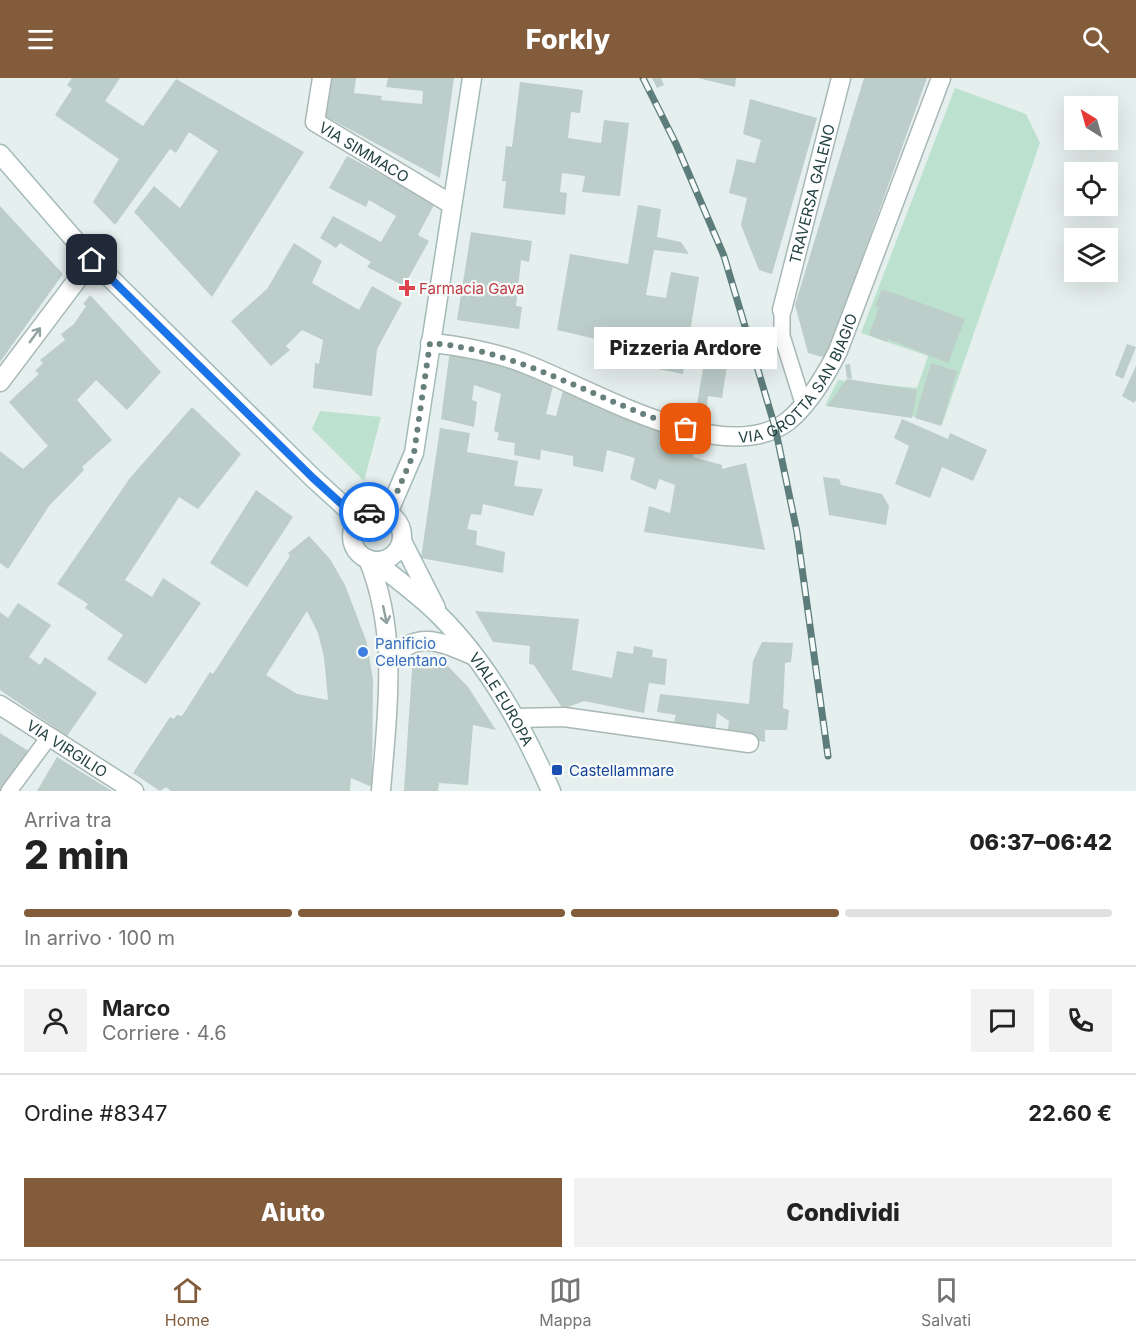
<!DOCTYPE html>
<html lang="it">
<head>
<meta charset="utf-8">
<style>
	body { margin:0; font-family:Inter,sans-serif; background:#f2f2f2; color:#222; height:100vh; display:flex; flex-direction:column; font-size:22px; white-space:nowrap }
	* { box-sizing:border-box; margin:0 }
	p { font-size:20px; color:#767676 }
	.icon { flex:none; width:33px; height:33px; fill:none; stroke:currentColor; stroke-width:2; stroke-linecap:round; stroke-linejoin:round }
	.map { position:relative; height:713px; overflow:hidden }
	.sheet { display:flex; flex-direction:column; background:#fff; flex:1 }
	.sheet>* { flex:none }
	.needle { width:39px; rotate:323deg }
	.tools { position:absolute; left:1064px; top:18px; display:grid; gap:12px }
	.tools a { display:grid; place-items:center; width:54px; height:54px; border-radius:0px; background:#fff; box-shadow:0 6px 24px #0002; font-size:30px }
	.pin { position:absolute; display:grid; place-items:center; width:51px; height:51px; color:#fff; margin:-26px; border-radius:12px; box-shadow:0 3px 9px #0006 }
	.courier { position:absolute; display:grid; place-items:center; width:60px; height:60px; margin:-30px; border:4px solid #1a73e8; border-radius:50%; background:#fff; color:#222; box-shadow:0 2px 8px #0007 }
	.bubble { position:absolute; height:42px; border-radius:0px; background:#fff; box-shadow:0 6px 24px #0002; font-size:20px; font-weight:800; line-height:42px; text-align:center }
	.head em { font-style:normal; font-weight:800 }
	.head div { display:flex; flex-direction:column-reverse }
	.head { display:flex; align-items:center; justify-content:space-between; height:102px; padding:0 24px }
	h1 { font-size:39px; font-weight:800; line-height:45px }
	.bar { display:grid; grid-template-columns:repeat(4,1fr); gap:9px 6px; align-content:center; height:72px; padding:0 24px }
	.bar i { height:8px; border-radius:4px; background:#e0e0e0 }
	.bar .on { background:#835c3b }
	.bar p { grid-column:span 4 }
	.line { display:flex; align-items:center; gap:15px; padding:0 24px; border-top:2px solid #e0e0e0 }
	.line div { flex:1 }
	.round { display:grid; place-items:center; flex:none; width:63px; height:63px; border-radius:0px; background:#f2f2f2 }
	.action { display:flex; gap:12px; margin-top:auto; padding:12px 24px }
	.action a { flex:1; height:69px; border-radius:0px; background:#835c3b; color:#fff; font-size:24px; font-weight:800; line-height:69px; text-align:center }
	.action a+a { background:#f2f2f2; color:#222 }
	header { display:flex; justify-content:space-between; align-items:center; height:78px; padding:0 24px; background:#835c3b; color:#fff; font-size:27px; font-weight:800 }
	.tabs { display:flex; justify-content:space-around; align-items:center; height:84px; border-top:2px solid #e0e0e0; background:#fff; font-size:16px; color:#767676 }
	.tabs a { display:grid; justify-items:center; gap:3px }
	.tabs .on { color:#835c3b }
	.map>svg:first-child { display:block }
	.green { fill:#bde1cf }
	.building { fill:#bdcdc9; fill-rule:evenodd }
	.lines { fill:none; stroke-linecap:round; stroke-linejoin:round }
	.pedestrian-casing { stroke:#a7b8b6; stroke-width:18 }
	.minor-casing { stroke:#a7b8b6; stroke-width:21 }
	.secondary-casing { stroke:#a2bbb9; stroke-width:21 }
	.pedestrian { stroke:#fff; stroke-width:15 }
	.minor { stroke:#fff; stroke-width:18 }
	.secondary { stroke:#fff; stroke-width:18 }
	.rail-casing { stroke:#5d7d7c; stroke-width:7 }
	.rail { stroke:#f6fbf9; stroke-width:4.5; stroke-dasharray:14; stroke-linecap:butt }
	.oneway { stroke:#91a0a0 }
	.done { stroke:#677f7d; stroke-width:6; stroke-dasharray:0 10.8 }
	.route { stroke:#1a73e8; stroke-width:8 }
	.health-dot { fill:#e0444e; stroke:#f6fbf9; stroke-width:2 }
	.shop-dot { fill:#3f7fe0; stroke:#f6fbf9; stroke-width:2 }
	.transit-dot { fill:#1a4fb4; stroke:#f6fbf9; stroke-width:2 }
	.labels { text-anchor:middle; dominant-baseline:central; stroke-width:4.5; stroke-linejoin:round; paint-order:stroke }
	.street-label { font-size:15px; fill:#234241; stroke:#f6fbf9 }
	.health-label { font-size:15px; fill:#be3a42; stroke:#f6fbf9; text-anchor:start }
	.shop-label { font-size:15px; fill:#366cbe; stroke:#f6fbf9; text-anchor:start }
	.transit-label { font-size:15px; fill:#164399; stroke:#f6fbf9; text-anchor:start }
</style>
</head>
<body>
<header><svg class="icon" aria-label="menu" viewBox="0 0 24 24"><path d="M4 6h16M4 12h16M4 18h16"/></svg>Forkly<svg class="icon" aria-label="search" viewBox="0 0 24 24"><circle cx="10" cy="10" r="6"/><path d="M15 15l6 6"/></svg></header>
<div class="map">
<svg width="1136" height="713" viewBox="0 0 1136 713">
	<rect width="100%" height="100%" fill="#e5efed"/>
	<path class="green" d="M 955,10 L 1026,36 L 1040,65 L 942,347 L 917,339 L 825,328 L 838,302 L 917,310 L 928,278 L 861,255 Z
		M 320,333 L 381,339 L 364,403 L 312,351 Z"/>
	<path class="building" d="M 72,0 L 120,0 L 105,23 L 143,48 L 176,1 L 304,74 L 212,219 L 134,134 L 154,108 L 180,130 L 218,73 L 189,54 L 176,75 L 170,71 L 115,147 L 93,124 L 119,81 L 55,37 L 72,11 L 67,7 Z
		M 332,0 L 356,0 L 354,15 L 382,18 L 381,22 L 422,26 L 423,13 L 386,9 L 388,0 L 454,0 L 440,100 L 325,38 Z
		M 652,0 L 661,0 L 664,7 L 657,10 Z
		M 698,0 L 736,0 L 735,9 Z
		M 864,0 L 927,0 L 826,280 L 808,275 L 795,227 Z
		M 520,4 L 583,12 L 580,35 L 571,34 L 568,60 L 601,65 L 604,42 L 629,45 L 620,118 L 582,114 L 585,98 L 562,95 L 560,114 L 567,115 L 565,137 L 503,130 L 506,103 L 502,103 L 506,68 L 512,69 Z
		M 750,21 L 817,40 L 772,196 L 759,192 L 741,147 L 747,120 L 729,115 L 737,81 L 755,85 L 761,62 L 743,56 Z
		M 347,78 L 435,125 L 418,157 L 429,163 L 404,208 L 367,189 L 371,184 L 340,165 L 336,170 L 320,160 L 333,138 L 381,164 L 396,138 L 369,122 L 366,129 L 329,110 Z
		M 638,127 L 661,131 L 657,159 L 681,164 L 689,176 L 654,172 L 646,217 L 666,220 L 671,194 L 699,199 L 683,296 L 658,291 L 660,279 L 604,269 L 605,263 L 557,252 L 570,176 L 628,186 Z
		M 0,128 L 63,196 L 0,284 Z
		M 471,154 L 532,163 L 529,184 L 521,182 L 516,228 L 522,229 L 519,251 L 457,242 Z
		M 294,165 L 322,183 L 312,205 L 359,232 L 372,208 L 402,225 L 377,271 L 372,318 L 313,310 L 315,285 L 319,286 L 323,262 L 302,252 L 286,268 L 290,272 L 271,288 L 231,243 L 267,211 Z
		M 882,211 L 965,241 L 948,285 L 888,261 L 887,264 L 869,257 L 879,229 L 875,228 Z
		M 90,217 L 161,294 L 127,332 L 96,302 L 77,322 L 112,362 L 82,389 L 84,392 L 49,428 L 8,491 L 0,485 L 0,373 L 23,391 L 48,368 L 9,324 L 39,296 L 35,293 L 43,285 L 40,282 L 65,262 L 61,256 L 74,246 L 86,228 L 83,226 Z
		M 1127,266 L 1136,269 L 1123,301 L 1115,297 Z
		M 450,272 L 511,286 L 554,304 L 546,336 L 556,338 L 564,309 L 699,359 L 693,379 L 722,387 L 722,391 L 746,385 L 765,472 L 644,454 L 649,428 L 670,435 L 675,407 L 659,401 L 656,412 L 630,401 L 635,380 L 607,372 L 603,394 L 573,388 L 573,378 L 541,372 L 540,382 L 514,377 L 515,365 L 497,362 L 499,355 L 494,353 L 501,316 L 474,307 L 472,322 L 477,324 L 474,349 L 441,341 Z
		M 704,285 L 727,288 L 722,320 L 708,318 L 707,328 L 697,326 Z
		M 931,285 L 957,293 L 941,348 L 915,340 Z
		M 850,286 L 852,301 L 847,300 L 845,287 Z
		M 1136,288 L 1136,322 L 1134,325 L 1122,318 Z
		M 847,301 L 917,312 L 912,340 L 827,328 Z
		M 192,329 L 241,376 L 198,431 L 179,419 L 125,502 L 152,519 L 163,500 L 201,525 L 146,606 L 107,581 L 123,557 L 85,530 L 88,526 L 57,506 L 130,400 Z
		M 902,341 L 948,361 L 950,355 L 987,372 L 973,403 L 942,389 L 930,420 L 895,406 L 909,368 L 894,360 Z
		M 440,350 L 470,355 L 467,374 L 518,383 L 514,408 L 543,411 L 533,438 L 483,426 L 481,437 L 471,436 L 467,451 L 477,453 L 476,467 L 505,474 L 503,495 L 421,480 Z
		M 823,399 L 839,401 L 841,407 L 882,416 L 889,428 L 886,447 L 829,437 Z
		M 256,412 L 293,439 L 247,509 L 210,485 Z
		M 309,458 L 330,481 L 345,507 L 367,565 L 373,602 L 372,709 L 351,700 L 350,713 L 171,713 L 166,709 L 160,713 L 133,695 L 170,639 L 174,641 L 177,637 L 182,638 L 210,594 L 213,596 L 290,478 L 288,475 ZM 307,533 L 318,555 L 324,579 L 328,622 L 297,616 L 266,597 Z
		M 18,525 L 51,547 L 29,579 L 40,587 L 45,579 L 97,615 L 67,658 L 0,612 L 0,534 L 8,540 Z
		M 475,533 L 579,541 L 572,592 L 612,600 L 617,573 L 633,576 L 634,568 L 653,572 L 652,579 L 667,581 L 665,607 L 649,605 L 644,635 L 584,623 L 563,631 L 534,587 L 529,586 L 530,568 L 493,564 Z
		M 762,564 L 793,565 L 791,584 L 785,585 L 783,630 L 789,632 L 787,652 L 765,652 L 765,664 L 727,658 L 729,643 L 717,635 L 715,653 L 673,648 L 676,637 L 657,634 L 660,616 L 749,626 L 753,583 Z
		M 413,577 L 447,587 L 468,609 L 496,652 L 473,647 L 468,707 L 439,705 L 438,713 L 404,713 Z
		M 0,655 L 33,676 L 3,713 L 0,713 Z
		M 57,679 L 112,713 L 37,713 Z"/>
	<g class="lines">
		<defs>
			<path id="pedestrian" d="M 782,232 L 782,258 L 803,325
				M 9,713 L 49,659"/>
			<g id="minor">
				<path id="s1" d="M 322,0 L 315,44 L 451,126"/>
				<path id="s2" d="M 782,232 L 841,0"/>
				<path id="s3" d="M 430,265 C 457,267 497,275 523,285 C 588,309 723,393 788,343 C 808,327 827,295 838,273 L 941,0"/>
				<path d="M 0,304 L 92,182"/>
				<path d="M 368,481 C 399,557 387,634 381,713"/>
				<path d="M 389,583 C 416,552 439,563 472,577"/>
				<path id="s4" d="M 0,627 L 134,713"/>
				<path d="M 516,640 L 564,639 L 749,665"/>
			</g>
			<g id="secondary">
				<path d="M 0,76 L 92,182 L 313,400 L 358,441"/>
				<circle cx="377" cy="458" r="25"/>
				<path d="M 388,435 L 414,375 L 472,0"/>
				<path d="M 402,463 L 436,530"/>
				<path id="s5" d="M 375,483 C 396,501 419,517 438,536 C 487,584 524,651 551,713"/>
			</g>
		</defs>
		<use href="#pedestrian" class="pedestrian-casing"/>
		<use href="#minor" class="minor-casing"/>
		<use href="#secondary" class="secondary-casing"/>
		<use href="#pedestrian" class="pedestrian"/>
		<use href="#minor" class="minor"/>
		<use href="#secondary" class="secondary"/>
		<defs>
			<path id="rail" d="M 643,0 L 676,66 L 724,178 L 775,349 L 797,454 L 828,678"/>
		</defs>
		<use href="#rail" class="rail-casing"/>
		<use href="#rail" class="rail"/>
	</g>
	<defs><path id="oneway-shaft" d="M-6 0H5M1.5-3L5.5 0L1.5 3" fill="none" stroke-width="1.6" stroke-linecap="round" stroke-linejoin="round" transform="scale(1.5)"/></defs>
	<g class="oneway">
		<use href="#oneway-shaft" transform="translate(35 257) rotate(-54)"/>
		<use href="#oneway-shaft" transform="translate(385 537) rotate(78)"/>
	</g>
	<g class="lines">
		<path class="done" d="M 369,434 L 388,435 L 414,375 L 430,265 C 521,272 600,325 686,351"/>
		<path class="route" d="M 92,182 L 313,400 L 358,441 L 369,434"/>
	</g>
	<path class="health-dot" d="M404 201h6v6h6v6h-6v6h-6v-6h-6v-6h6z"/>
	<circle class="shop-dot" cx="363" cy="574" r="6"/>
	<rect class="transit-dot" x="551" y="686" width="12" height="12" rx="3"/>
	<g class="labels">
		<g class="street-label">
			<text stroke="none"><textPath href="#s1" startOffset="102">VIA SIMMACO</textPath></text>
			<text stroke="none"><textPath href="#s2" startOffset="120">TRAVERSA GALENO</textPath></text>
			<text stroke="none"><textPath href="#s3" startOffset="414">VIA GROTTA SAN BIAGIO</textPath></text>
			<text stroke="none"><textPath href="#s5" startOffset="189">VIALE EUROPA</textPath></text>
			<text stroke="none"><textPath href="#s4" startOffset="80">VIA VIRGILIO</textPath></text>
		</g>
		<g class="health-label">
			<text x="419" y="210">Farmacia Gava</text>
		</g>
		<g class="shop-label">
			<text x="375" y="565">Panificio<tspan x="375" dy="17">Celentano</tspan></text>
		</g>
		<g class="transit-label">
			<text x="569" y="692">Castellammare</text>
		</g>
	</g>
</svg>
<div class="tools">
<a><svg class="needle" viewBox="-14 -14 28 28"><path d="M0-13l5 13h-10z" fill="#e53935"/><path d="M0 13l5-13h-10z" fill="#767676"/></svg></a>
<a><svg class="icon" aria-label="locate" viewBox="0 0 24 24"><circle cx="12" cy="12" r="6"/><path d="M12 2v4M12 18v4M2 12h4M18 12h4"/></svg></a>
<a><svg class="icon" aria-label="layers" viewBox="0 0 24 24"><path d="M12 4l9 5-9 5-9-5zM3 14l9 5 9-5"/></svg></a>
</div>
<div class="pin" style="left:686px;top:351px;background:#ea580c"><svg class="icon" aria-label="bag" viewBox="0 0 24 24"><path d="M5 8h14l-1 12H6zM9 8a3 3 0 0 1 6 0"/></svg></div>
<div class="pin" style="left:92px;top:182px;background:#1f2937"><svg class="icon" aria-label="home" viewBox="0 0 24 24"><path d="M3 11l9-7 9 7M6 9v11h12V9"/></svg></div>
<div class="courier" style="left:369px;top:434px"><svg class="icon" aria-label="car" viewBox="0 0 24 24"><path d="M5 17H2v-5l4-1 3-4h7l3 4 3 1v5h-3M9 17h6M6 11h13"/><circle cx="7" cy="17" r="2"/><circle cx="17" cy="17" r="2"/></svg></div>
<div class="bubble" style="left:594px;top:249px;width:183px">Pizzeria Ardore</div>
</div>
<section class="sheet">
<div class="head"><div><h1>2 min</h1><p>Arriva tra</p></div><em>06:37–06:42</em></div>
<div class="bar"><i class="on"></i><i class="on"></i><i class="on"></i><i></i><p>In arrivo · 100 m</p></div>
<div class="line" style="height:108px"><a class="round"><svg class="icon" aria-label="person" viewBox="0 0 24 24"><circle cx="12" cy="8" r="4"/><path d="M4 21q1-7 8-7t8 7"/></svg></a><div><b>Marco</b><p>Corriere · 4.6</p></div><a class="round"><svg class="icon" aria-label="chat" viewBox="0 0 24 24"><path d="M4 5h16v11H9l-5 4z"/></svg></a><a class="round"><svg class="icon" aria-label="phone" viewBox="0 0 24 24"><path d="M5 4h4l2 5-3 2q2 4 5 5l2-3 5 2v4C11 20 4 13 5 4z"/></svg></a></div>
<div class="line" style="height:78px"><div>Ordine #8347</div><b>22.60 €</b></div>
<div class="action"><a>Aiuto</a><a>Condividi</a></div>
</section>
<nav class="tabs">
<a class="on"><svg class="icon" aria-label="home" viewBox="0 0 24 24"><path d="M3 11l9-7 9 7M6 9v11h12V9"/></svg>Home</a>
<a><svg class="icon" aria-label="map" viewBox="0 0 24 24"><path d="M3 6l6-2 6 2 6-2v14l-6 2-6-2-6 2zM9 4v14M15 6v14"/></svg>Mappa</a>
<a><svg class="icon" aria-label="saved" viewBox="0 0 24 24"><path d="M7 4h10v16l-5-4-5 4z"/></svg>Salvati</a>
</nav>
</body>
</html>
